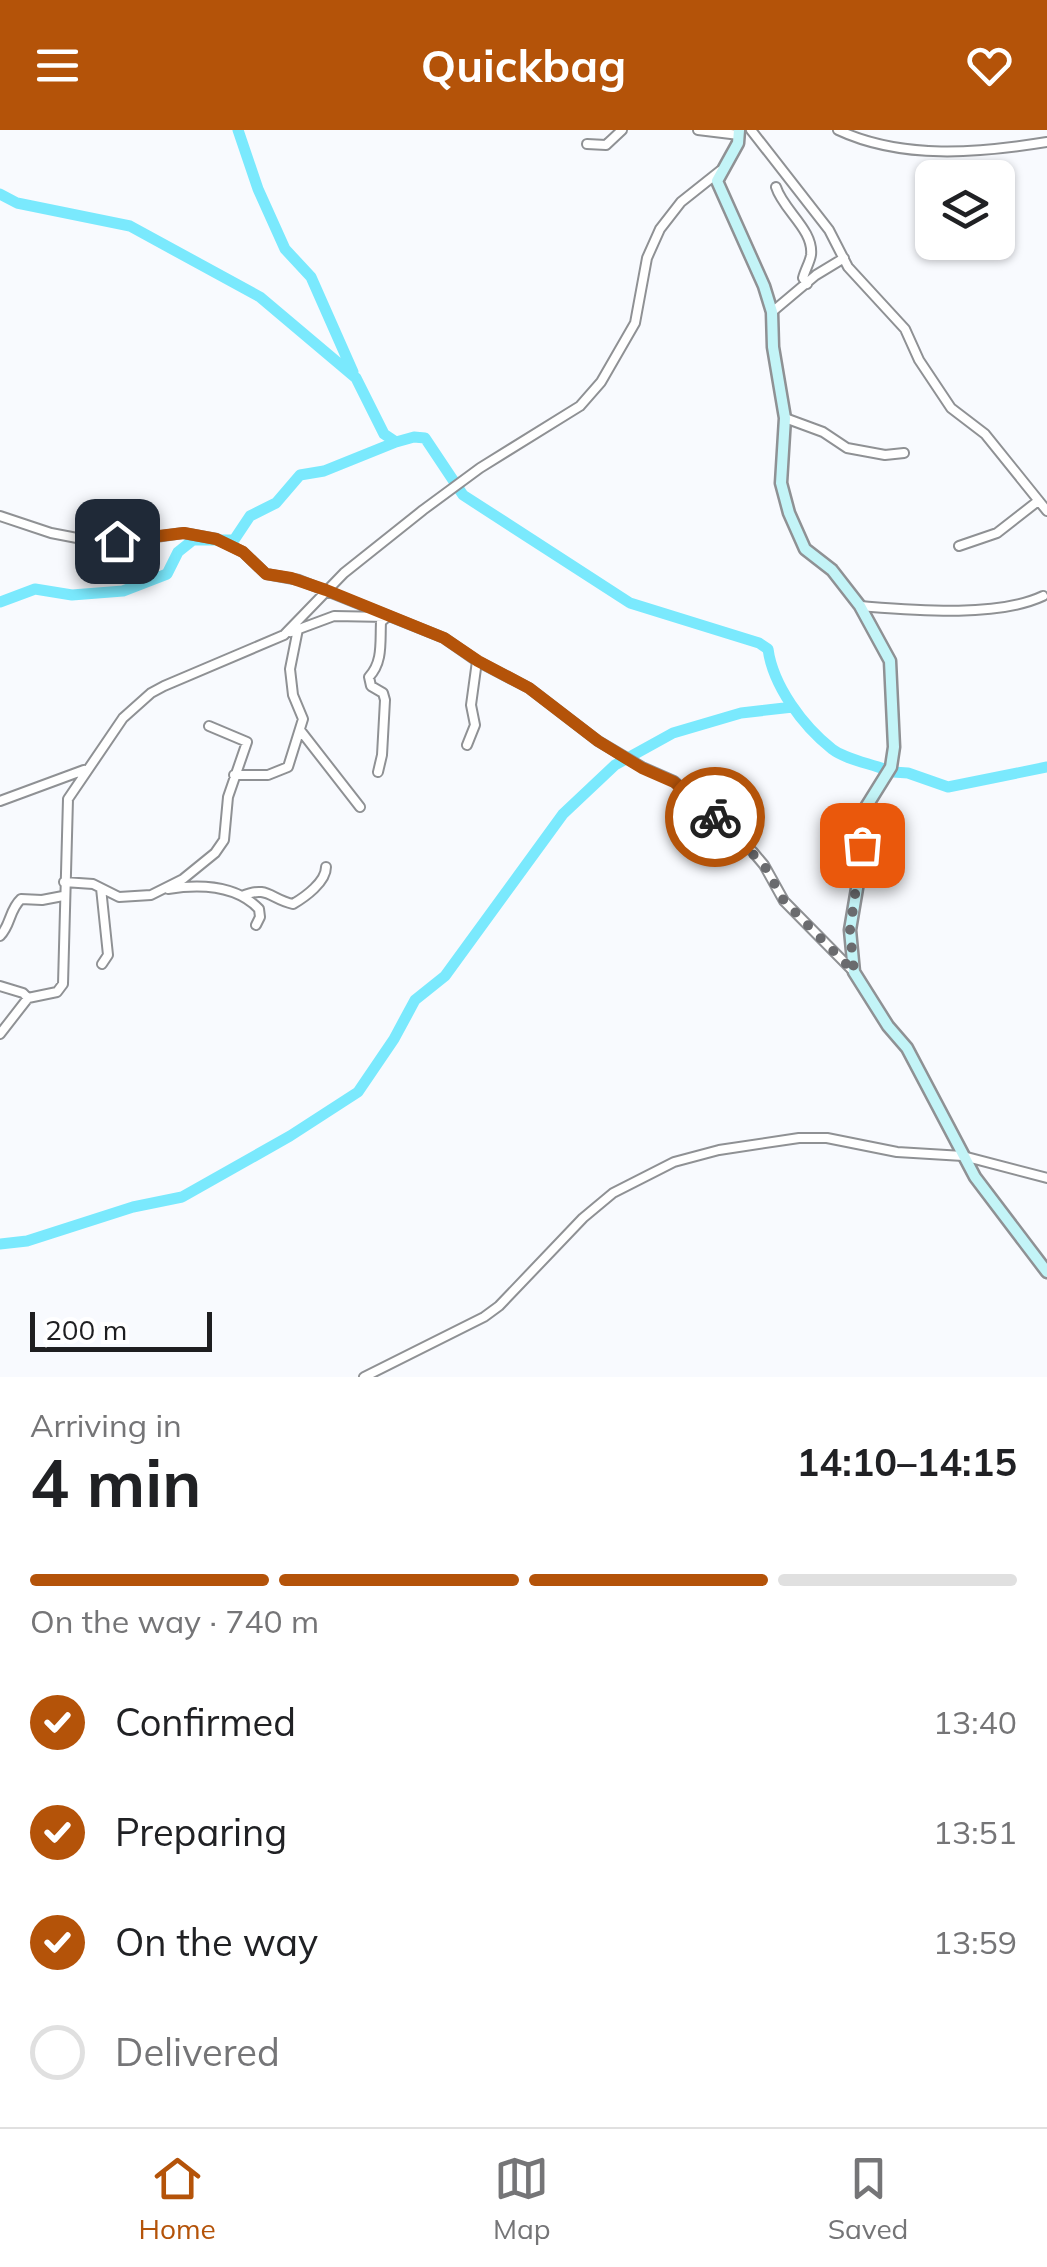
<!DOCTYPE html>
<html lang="en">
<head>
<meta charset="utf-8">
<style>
	body { margin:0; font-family:Mulish,sans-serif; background:#f6f6f6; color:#202124; height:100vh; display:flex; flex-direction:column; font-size:38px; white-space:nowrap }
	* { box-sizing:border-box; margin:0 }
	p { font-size:32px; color:#757577 }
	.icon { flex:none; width:55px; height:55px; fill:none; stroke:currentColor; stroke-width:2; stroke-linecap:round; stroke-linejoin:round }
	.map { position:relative; height:1247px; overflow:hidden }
	.sheet { display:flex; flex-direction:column; background:#fff; flex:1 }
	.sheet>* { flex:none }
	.buttons { position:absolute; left:915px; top:30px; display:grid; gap:20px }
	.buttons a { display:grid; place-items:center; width:100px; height:100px; border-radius:15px; background:#fff; box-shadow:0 2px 8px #0004; font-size:50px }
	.scale { position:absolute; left:30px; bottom:25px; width:182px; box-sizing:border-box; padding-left:10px; border:5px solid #1e1e20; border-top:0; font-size:28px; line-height:35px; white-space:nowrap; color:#1e1e20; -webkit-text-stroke:8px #fff; paint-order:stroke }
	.pin { position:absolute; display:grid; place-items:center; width:85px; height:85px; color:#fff; margin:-42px; border-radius:20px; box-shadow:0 5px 15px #0006 }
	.courier { position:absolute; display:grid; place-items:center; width:100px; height:100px; margin:-50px; border:8px solid #b45309; border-radius:50%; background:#fff; color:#222; box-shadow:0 2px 12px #0007 }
	.summary em { font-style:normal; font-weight:700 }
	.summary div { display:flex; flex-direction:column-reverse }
	.summary { display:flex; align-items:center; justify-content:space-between; height:170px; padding:0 30px }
	h1 { font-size:65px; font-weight:700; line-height:75px }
	.bar { display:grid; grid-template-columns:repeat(4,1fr); gap:15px 10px; align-content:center; height:120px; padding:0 30px }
	.bar i { height:12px; border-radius:8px; background:#e0e0e0 }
	.bar .current { background:#b45309 }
	.bar p { grid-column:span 4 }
	ol { padding:0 30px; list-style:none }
	li { display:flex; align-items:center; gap:30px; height:110px }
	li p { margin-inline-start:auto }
	li .icon { padding:10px; border-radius:50%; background:#b45309; color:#fff; stroke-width:4 }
	li:last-child { color:#757577 }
	li i { width:55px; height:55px; border:5px solid #e0e0e0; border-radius:50% }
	header { display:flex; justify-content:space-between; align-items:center; height:130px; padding:0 30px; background:#b45309; color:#fff; font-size:45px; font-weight:700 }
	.dock { display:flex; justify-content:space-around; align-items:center; height:140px; border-top:2px solid #e0e0e0; background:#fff; font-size:28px; color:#757577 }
	.dock a { display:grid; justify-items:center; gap:5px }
	.dock .current { color:#b45309 }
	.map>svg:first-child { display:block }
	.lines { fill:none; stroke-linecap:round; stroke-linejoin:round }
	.river { stroke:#7ae9fd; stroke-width:11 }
	.street-casing { stroke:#8f9194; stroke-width:12 }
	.secondary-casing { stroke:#8f9194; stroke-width:15 }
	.street { stroke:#fff; stroke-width:8 }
	.secondary { stroke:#c3f4f7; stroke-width:10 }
	.done { stroke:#6a6b6e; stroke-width:10; stroke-dasharray:0 18 }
	.route { stroke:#b45309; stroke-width:12 }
</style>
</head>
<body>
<header><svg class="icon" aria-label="menu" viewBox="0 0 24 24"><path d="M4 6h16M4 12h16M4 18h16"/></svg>Quickbag<svg class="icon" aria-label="heart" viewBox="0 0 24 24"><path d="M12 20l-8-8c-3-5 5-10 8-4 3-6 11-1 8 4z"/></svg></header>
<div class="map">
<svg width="1047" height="1247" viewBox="0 0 1047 1247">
	<rect width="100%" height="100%" fill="#f8fafe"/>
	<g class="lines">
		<path class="river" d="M 238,0 L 258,59 L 285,119 L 311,147 L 353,242
			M 0,64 L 17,73 L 130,96 L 260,167 L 356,248 L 384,304 L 396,312 L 414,307 L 425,308 L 463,365 L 630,473 L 759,513 L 768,519 C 773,556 803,596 832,619 C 845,629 868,633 884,639
			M 0,472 L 35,459 L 72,465 L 123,461 L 167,444 L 178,422 L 193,410 L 234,410 L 250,386 L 276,373 L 300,345 L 324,341 L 396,312
			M 893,642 L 908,643 L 948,657 L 1047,637
			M 0,1114 L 27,1111 L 133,1077 L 182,1067 L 290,1006 L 358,962 L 394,909 L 415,870 L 445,846 L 563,684 L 615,635 L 673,603 L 741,583 L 793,577"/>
		<defs>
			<path id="street" d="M 698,0 L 739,5
				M 751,0 L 829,100 L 848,137 L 905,199 L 919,230 L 951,278 L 985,304 L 1047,381
				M 838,0 C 902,30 979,23 1047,12
				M 587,14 L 606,15 L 622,0
				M 776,57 C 783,80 814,100 811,125 C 810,132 805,140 803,148 L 807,154
				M 772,182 L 816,145 L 844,128
				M 785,288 L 823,302 L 847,318 L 885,325 L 904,323
				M 0,386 L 51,403 L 77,408 L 128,411 L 183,403 L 217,409 L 243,422 L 266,444 L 299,450 L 444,508 L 477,531 L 529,558 L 598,611 L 642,637 L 674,651 L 753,722 L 764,735 L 784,771 L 854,842
				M 959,416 L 997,403 L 1038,371
				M 860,476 C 912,480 996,488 1043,466
				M 291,502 L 334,486 L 387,487 L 381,492 C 380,513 383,532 369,547 L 371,556 L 383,563 L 385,570 L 382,625 L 378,642
				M 300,600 L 360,677
				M 467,615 L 475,595 L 471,575 L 477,531
				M 234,645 L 268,645 L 288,637 L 303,589 L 293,565 L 290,539 L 298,499
				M 0,671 L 84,640
				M 64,752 L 93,754 L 101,758 L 108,825 L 102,834
				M 101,758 L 119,767 L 151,765 L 183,749 L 215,723 L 224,710 L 228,667 L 247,612 L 209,596
				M 168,759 C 200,754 236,755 259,779 L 260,787 L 256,795
				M 242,766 C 268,755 270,769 293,774 C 305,767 326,752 326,737
				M 0,806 C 11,795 9,780 21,769 L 42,770 L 63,766
				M 0,856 L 23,863 L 28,868
				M 0,904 L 28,868 L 57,862 L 63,854 L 68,669 L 123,588 L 151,563 L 164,556 L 284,505 L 344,443 L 423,380 L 480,338 L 580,276 L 601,252 L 635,193 L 647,128 L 660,99 L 681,72 L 720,41
				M 364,1247 L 484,1187 L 499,1176 L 583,1088 L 613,1063 L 674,1032 L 719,1020 L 799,1008 L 827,1008 L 897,1022 L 963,1026 L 1047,1048"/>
			<path id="secondary" d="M 739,0 L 738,13 L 717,51 L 764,156 L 772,182 L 773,217 L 785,288 L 781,353 L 789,383 L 805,419 L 832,440 L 860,476 L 890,531 L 894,617 L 891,637 L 863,682 L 863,723 L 850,800 L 854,842 L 888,896 L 907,918 L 975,1047 L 1047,1142"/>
		</defs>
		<use href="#street" class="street-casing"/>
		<use href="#secondary" class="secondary-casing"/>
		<use href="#street" class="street"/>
		<use href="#secondary" class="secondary"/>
	</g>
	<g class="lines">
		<path class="done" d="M 715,687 L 764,735 L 784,771 L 854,842 L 850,800 L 862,715"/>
		<path class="route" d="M 117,411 L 184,403 L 216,409 L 243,422 L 266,444 L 291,448 L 326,460 L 444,508 L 478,531 L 529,558 L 598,611 L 642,638 L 674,652 L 715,687"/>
	</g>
</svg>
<div class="buttons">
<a><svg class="icon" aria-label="layers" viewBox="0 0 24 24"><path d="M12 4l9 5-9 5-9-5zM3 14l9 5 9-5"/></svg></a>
</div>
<div class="scale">200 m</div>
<div class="pin" style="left:862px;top:715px;background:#ea580c"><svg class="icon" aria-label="bag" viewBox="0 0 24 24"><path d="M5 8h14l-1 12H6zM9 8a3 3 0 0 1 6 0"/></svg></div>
<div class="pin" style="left:117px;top:411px;background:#1f2937"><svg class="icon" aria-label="home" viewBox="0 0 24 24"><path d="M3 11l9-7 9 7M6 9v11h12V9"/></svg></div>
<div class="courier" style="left:715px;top:687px"><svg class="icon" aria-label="bike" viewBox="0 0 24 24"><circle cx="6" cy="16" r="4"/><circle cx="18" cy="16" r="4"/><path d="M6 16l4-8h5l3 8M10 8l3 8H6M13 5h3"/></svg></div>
</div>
<section class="sheet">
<div class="summary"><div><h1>4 min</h1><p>Arriving in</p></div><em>14:10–14:15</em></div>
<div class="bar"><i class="current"></i><i class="current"></i><i class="current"></i><i></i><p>On the way · 740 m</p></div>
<ol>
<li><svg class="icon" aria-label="check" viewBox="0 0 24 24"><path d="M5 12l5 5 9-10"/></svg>Confirmed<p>13:40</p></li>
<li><svg class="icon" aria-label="check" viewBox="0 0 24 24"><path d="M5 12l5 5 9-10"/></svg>Preparing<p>13:51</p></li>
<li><svg class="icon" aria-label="check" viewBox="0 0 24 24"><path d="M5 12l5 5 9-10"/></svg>On the way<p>13:59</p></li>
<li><i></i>Delivered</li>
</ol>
</section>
<nav class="dock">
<a class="current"><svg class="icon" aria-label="home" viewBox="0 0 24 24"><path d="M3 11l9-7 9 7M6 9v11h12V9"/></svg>Home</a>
<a><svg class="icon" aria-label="map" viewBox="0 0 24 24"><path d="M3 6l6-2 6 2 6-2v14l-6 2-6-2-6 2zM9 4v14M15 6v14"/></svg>Map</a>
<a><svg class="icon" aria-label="saved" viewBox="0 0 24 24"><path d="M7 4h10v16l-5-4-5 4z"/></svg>Saved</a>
</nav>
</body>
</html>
